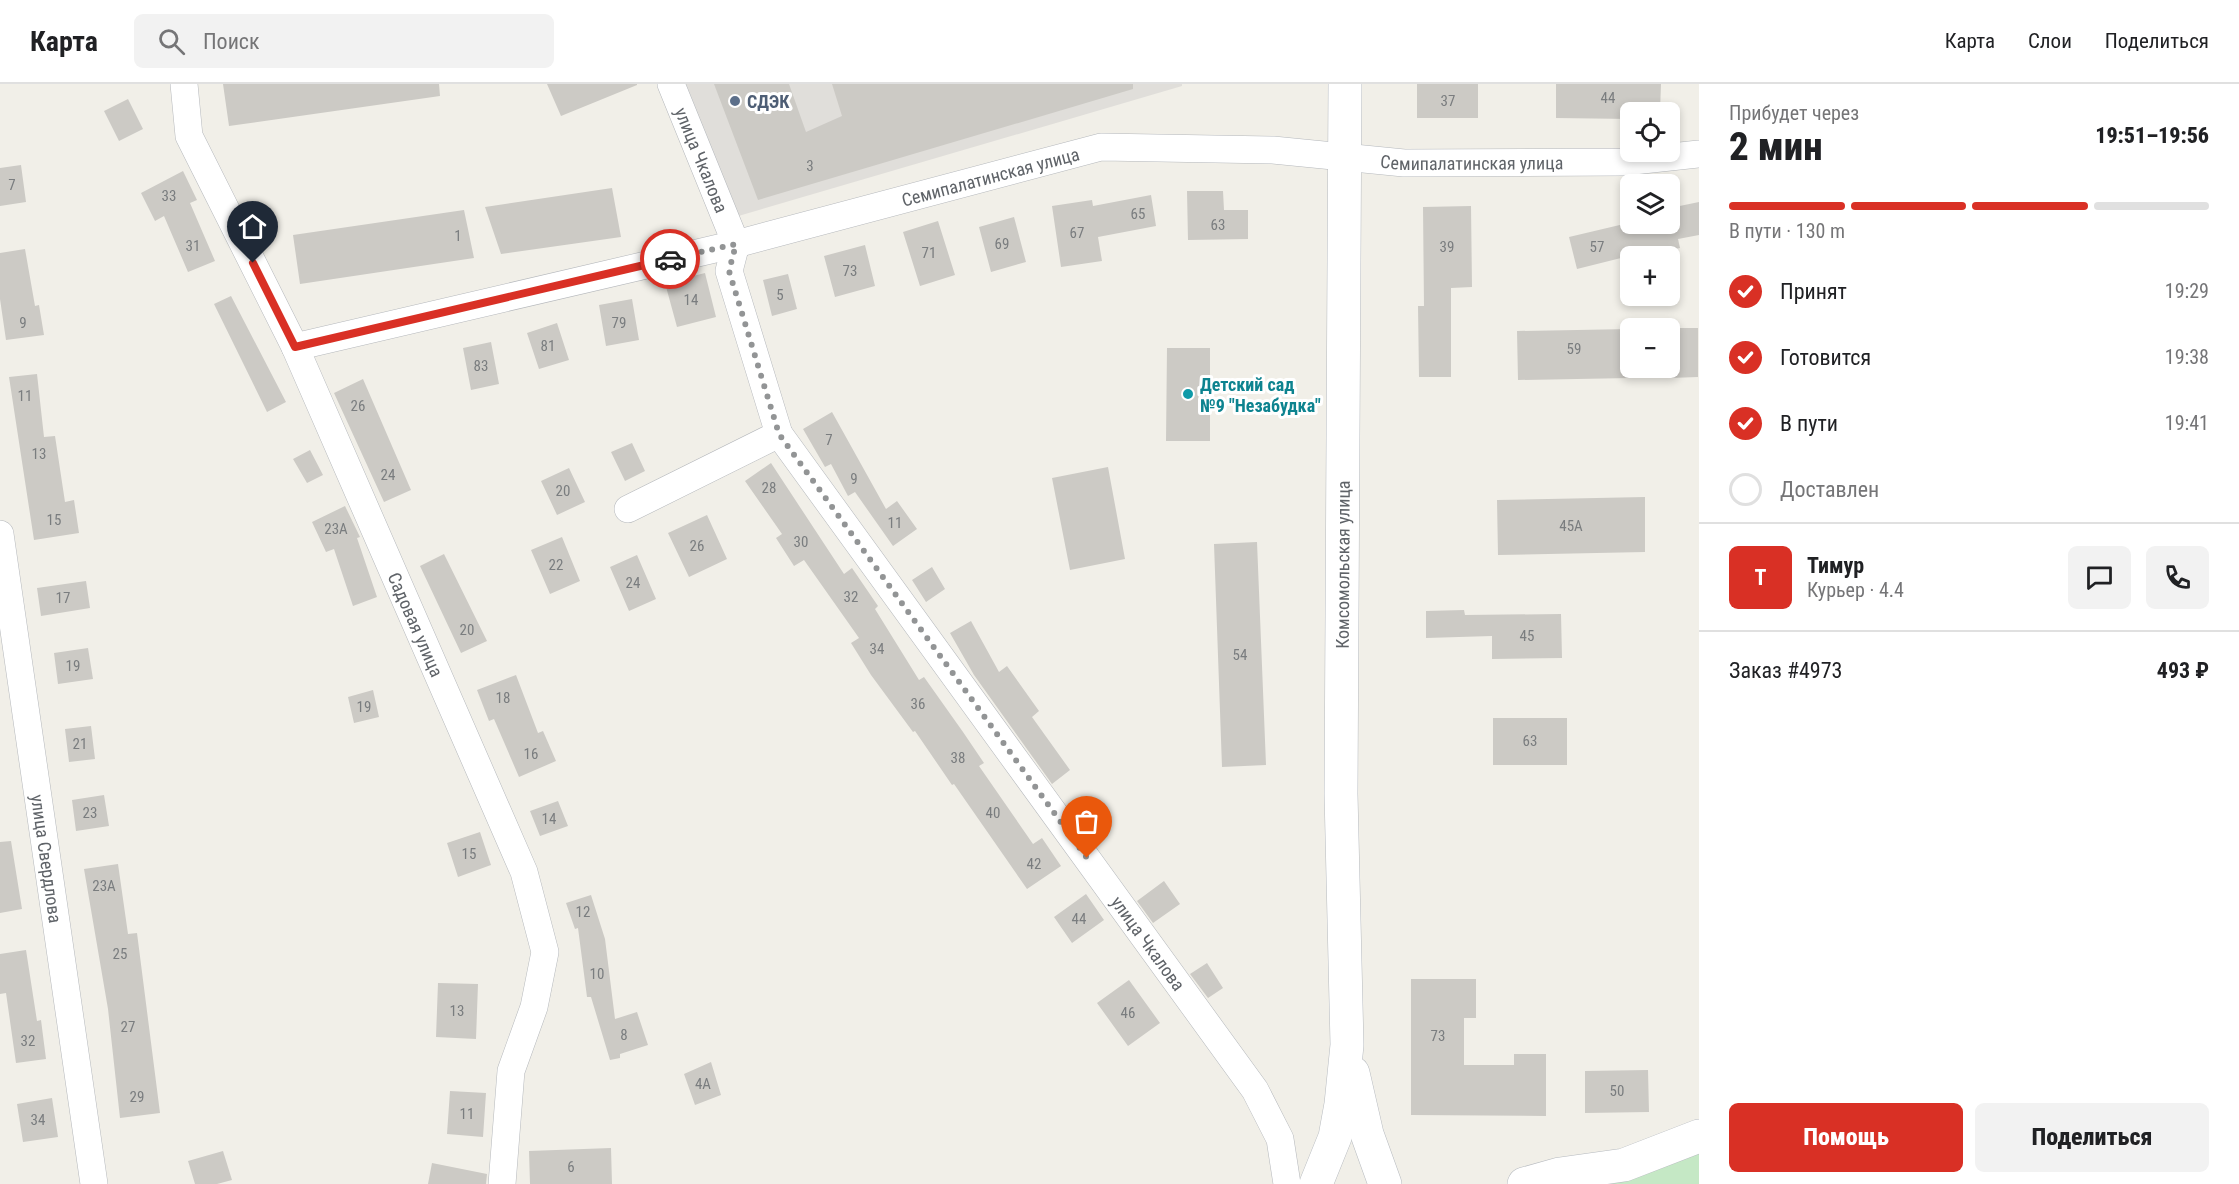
<!DOCTYPE html>
<html lang="ru">
<head>
<meta charset="utf-8">
<style>
	body { margin:0; font-family:"Roboto Condensed",sans-serif; background:#f2f2f2; color:#202124; height:100vh; display:flex; flex-direction:column; font-size:22px; white-space:nowrap }
	* { box-sizing:border-box; margin:0 }
	p { font-size:20px; color:#757577 }
	.icon { flex:none; width:33px; height:33px; fill:none; stroke:currentColor; stroke-width:2; stroke-linecap:round; stroke-linejoin:round }
	.map { position:relative; flex:1; overflow:hidden }
	.drawer { display:flex; flex-direction:column; background:#fff; width:540px }
	.drawer>* { flex:none }
	.controls { position:absolute; left:1620px; top:18px; display:grid; gap:12px }
	.controls a { display:grid; place-items:center; width:60px; height:60px; border-radius:9px; background:#fff; box-shadow:0 3px 9px #0003; font-size:30px }
	.pin { position:absolute; display:grid; place-items:center; width:51px; height:51px; color:#fff; margin:-62px -26px; border-radius:50% 50% 50% 0; rotate:-45deg; box-shadow:0 0 6px #0007 }
	.pin .icon { rotate:45deg }
	.courier { position:absolute; display:grid; place-items:center; width:60px; height:60px; margin:-30px; border:4px solid #d93025; border-radius:50%; background:#fff; color:#222; box-shadow:0 2px 8px #0007 }
	.headline em { font-style:normal; font-weight:800 }
	.headline div { display:flex; flex-direction:column-reverse }
	.headline { display:flex; align-items:center; justify-content:space-between; height:102px; padding:0 30px }
	h1 { font-size:39px; font-weight:800; line-height:45px }
	.bar { display:grid; grid-template-columns:repeat(4,1fr); gap:9px 6px; align-content:center; height:72px; padding:0 30px }
	.bar i { height:8px; border-radius:4px; background:#e0e0e0 }
	.bar .selected { background:#d93025 }
	.bar p { grid-column:span 4 }
	.line { display:flex; align-items:center; gap:15px; padding:0 30px; border-top:2px solid #e0e0e0 }
	.line div { flex:1 }
	.round { display:grid; place-items:center; flex:none; width:63px; height:63px; border-radius:9px; background:#f2f2f2 }
	ol { padding:0 30px; list-style:none }
	li { display:flex; align-items:center; gap:18px; height:66px }
	li p { margin-inline-start:auto }
	li .icon { padding:6px; border-radius:50%; background:#d93025; color:#fff; stroke-width:4 }
	li:last-child { color:#757577 }
	li i { width:33px; height:33px; border:3px solid #e0e0e0; border-radius:50% }
	.action { display:flex; gap:12px; margin-top:auto; padding:12px 30px }
	.action a { flex:1; height:69px; border-radius:9px; background:#d93025; color:#fff; font-size:24px; font-weight:800; line-height:69px; text-align:center }
	.action a+a { background:#f2f2f2; color:#202124 }
	header { display:flex; align-items:center; gap:36px; box-sizing:border-box; height:84px; padding:0 30px; background:#fff; border-bottom:2px solid #e0e0e0 }
	header strong { font-size:28px }
	nav { display:flex; gap:33px; margin-inline-start:auto; font-size:21px }
	.search { width:420px; height:54px; background:#f2f2f2; display:flex; align-items:center; gap:15px; box-sizing:border-box; padding:0 21px; border-radius:9px; color:#757577; font-size:22px }
	main { display:flex; flex:1; min-height:0 }
	.map>svg:first-child { display:block }
	.industrial { fill:#e0deda }
	.green { fill:#c5e8c5 }
	.building { fill:#cccac5 }
	.lines { fill:none; stroke-linecap:round; stroke-linejoin:round }
	.street-casing { stroke:#b5b8bc; stroke-width:28 }
	.secondary-casing { stroke:#b6babf; stroke-width:34 }
	.street { stroke:#fff; stroke-width:27 }
	.secondary { stroke:#fff; stroke-width:33 }
	.done { stroke:#929495; stroke-width:6; stroke-dasharray:0 10.8 }
	.route { stroke:#d93025; stroke-width:8 }
	.service-dot { fill:#5c6f8a; stroke:#fff; stroke-width:2 }
	.culture-dot { fill:#0f9aa8; stroke:#fff; stroke-width:2 }
	.labels { text-anchor:middle; dominant-baseline:central; stroke-width:6; stroke-linejoin:round; paint-order:stroke }
	.number-label { font-size:15px; fill:#7a7d7f }
	.service-label { font-size:18px; font-weight:bold; fill:#4e5e75; stroke:#fff; text-anchor:start }
	.street-label { font-size:18px; fill:#5f6368; stroke:#fff }
	.culture-label { font-size:18px; font-weight:bold; fill:#0d838f; stroke:#fff; text-anchor:start }
</style>
</head>
<body>
<header>
<strong>Карта</strong>
<div class="search"><svg class="icon" aria-label="search" viewBox="0 0 24 24"><circle cx="10" cy="10" r="6"/><path d="M15 15l6 6"/></svg>Поиск</div>
<nav><a>Карта</a><a>Слои</a><a>Поделиться</a></nav>
</header>
<main>
<div class="map">
<svg width="1699" height="1100" viewBox="0 0 1699 1100">
	<rect width="100%" height="100%" fill="#f1efe8"/>
	<path class="industrial" d="M 683,0 L 1182,0 L 1182,2 L 735,133 Z"/>
	<path class="green" d="M 1699,1066 L 1699,1100 L 1608,1100 L 1677,1078 Z"/>
	<path class="building" d="M 223,0 L 439,0 L 440,12 L 229,42 Z
		M 547,0 L 637,0 L 637,1 L 561,32 Z
		M 714,0 L 789,0 L 806,48 L 842,32 L 832,0 L 1133,0 L 1133,5 L 758,116 Z
		M 1417,0 L 1478,0 L 1478,34 L 1417,34 Z
		M 1556,0 L 1661,0 L 1660,28 L 1630,28 L 1630,35 L 1556,34 Z
		M 128,15 L 143,45 L 119,57 L 104,27 Z
		M 21,81 L 26,118 L 0,122 L 0,84 Z
		M 183,87 L 197,116 L 190,119 L 215,177 L 188,188 L 164,132 L 155,137 L 141,109 Z
		M 612,104 L 621,153 L 501,170 L 485,123 Z
		M 1187,107 L 1223,107 L 1224,126 L 1248,126 L 1248,155 L 1188,156 Z
		M 1151,111 L 1156,142 L 1098,153 L 1102,177 L 1061,183 L 1052,122 L 1092,116 L 1093,122 Z
		M 1699,118 L 1699,151 L 1678,155 L 1680,164 L 1650,171 L 1649,167 L 1577,185 L 1569,153 L 1624,140 L 1670,140 L 1670,124 Z
		M 1471,122 L 1472,203 L 1451,204 L 1451,293 L 1419,293 L 1418,222 L 1424,222 L 1423,123 Z
		M 464,126 L 474,174 L 300,200 L 293,151 Z
		M 1014,133 L 1026,178 L 991,188 L 979,143 Z
		M 938,137 L 955,191 L 920,202 L 903,148 Z
		M 865,161 L 875,202 L 835,213 L 824,172 Z
		M 25,165 L 35,222 L 39,221 L 44,251 L 6,256 L 0,215 L 0,169 Z
		M 705,189 L 716,233 L 677,243 L 665,199 Z
		M 788,190 L 797,225 L 772,232 L 763,196 Z
		M 231,212 L 286,318 L 267,328 L 214,220 Z
		M 632,215 L 639,256 L 606,262 L 599,221 Z
		M 557,239 L 569,276 L 539,285 L 527,249 Z
		M 1670,244 L 1698,244 L 1698,293 L 1670,294 Z
		M 1630,245 L 1630,294 L 1518,296 L 1517,247 Z
		M 491,258 L 499,300 L 471,306 L 463,264 Z
		M 1167,264 L 1210,264 L 1210,357 L 1166,357 Z
		M 37,290 L 44,353 L 55,352 L 65,418 L 74,416 L 79,449 L 34,456 L 9,293 Z
		M 363,295 L 411,406 L 384,418 L 334,309 Z
		M 832,328 L 886,425 L 897,417 L 917,445 L 893,462 L 855,408 L 848,412 L 831,380 L 825,383 L 803,345 Z
		M 632,359 L 645,387 L 625,397 L 611,368 Z
		M 310,366 L 323,391 L 307,399 L 293,375 Z
		M 771,379 L 844,490 L 852,484 L 878,522 L 875,525 L 919,596 L 924,593 L 963,648 L 984,679 L 979,682 L 1033,760 L 1042,754 L 1061,782 L 1027,805 L 954,700 L 952,701 L 915,647 L 913,648 L 871,591 L 851,559 L 859,554 L 804,476 L 794,482 L 776,454 L 782,450 L 745,397 Z
		M 1108,383 L 1125,475 L 1070,486 L 1052,394 Z
		M 569,384 L 585,418 L 557,431 L 541,397 Z
		M 1645,413 L 1645,468 L 1498,471 L 1497,416 Z
		M 345,422 L 360,453 L 357,454 L 377,513 L 353,522 L 334,465 L 326,468 L 312,438 Z
		M 707,431 L 727,475 L 689,493 L 668,449 Z
		M 562,453 L 580,497 L 550,510 L 531,466 Z
		M 1257,458 L 1266,681 L 1222,683 L 1214,460 Z
		M 444,470 L 487,557 L 461,569 L 420,482 Z
		M 637,471 L 656,515 L 629,527 L 610,483 Z
		M 932,483 L 945,505 L 926,518 L 912,496 Z
		M 86,497 L 90,524 L 41,532 L 37,504 Z
		M 1464,526 L 1465,531 L 1561,530 L 1562,574 L 1492,575 L 1492,552 L 1426,554 L 1426,527 Z
		M 971,537 L 999,588 L 1007,582 L 1039,627 L 1032,633 L 1070,686 L 1052,700 L 974,591 L 950,549 Z
		M 88,564 L 93,595 L 58,600 L 54,569 Z
		M 516,591 L 538,649 L 543,647 L 556,677 L 519,693 L 494,635 L 489,637 L 477,606 Z
		M 373,606 L 379,633 L 354,639 L 348,613 Z
		M 1493,634 L 1567,634 L 1567,681 L 1493,681 Z
		M 91,642 L 95,675 L 69,678 L 65,645 Z
		M 104,711 L 109,742 L 76,747 L 72,716 Z
		M 558,717 L 568,742 L 540,752 L 530,727 Z
		M 480,748 L 491,781 L 458,793 L 447,759 Z
		M 11,757 L 22,825 L 0,829 L 0,758 Z
		M 118,780 L 128,850 L 137,849 L 160,1029 L 120,1034 L 108,925 L 84,785 Z
		M 1164,797 L 1180,820 L 1153,839 L 1137,817 Z
		M 1086,810 L 1104,836 L 1072,859 L 1054,833 Z
		M 591,811 L 605,855 L 615,935 L 637,928 L 648,961 L 620,970 L 620,974 L 610,976 L 591,913 L 587,913 L 578,844 L 575,845 L 566,819 Z
		M 26,866 L 37,937 L 41,936 L 46,975 L 16,979 L 6,909 L 0,910 L 0,870 Z
		M 1207,879 L 1223,904 L 1208,914 L 1190,890 Z
		M 1411,895 L 1476,895 L 1476,934 L 1464,934 L 1464,981 L 1514,981 L 1514,970 L 1546,970 L 1546,1032 L 1411,1031 Z
		M 1129,896 L 1160,939 L 1128,962 L 1097,919 Z
		M 438,899 L 478,900 L 476,955 L 436,953 Z
		M 711,978 L 721,1011 L 695,1021 L 684,990 Z
		M 1648,986 L 1649,1028 L 1585,1029 L 1585,987 Z
		M 450,1007 L 486,1009 L 483,1053 L 447,1050 Z
		M 52,1014 L 58,1053 L 23,1058 L 17,1020 Z
		M 611,1064 L 612,1100 L 530,1100 L 529,1067 Z
		M 223,1067 L 232,1096 L 217,1100 L 195,1100 L 188,1077 Z
		M 432,1079 L 487,1090 L 486,1100 L 428,1100 Z"/>
	<g class="lines">
		<defs>
			<g id="street">
				<path id="s1" d="M 184,0 L 189,52 L 295,263 L 524,788 L 545,868 L 534,923 L 511,987 L 502,1100"/>
				<path id="s2" d="M 671,0 L 736,160 L 729,187 L 779,350 L 1255,1006 L 1280,1055 L 1287,1100"/>
				<path id="s3" d="M 295,263 L 736,160 L 1101,63 L 1273,66 L 1404,79 L 1624,78 L 1699,70"/>
				<path d="M 628,425 L 779,350"/>
				<path id="s4" d="M 0,450 L 94,1100"/>
			</g>
			<g id="secondary">
				<path d="M 1353,989 L 1367,1050 L 1385,1100"/>
				<path id="s5" d="M 1316,1100 L 1335,1053 L 1341,1020 L 1347,961 L 1341,710 L 1345,0"/>
				<path d="M 1524,1100 L 1560,1090 L 1624,1081 L 1699,1052"/>
			</g>
		</defs>
		<use href="#street" class="street-casing"/>
		<use href="#secondary" class="secondary-casing"/>
		<use href="#street" class="street"/>
		<use href="#secondary" class="secondary"/>
	</g>
	<g class="lines">
		<path class="done" d="M 670,175 L 736,160 L 729,187 L 779,350 L 1087,774"/>
		<path class="route" d="M 253,179 L 295,263 L 670,175"/>
	</g>
	<circle class="service-dot" cx="735" cy="17" r="6"/>
	<circle class="culture-dot" cx="1188" cy="310" r="6"/>
	<g class="labels">
		<g class="number-label">
			<text x="1608" y="14">44</text>
			<text x="1448" y="17">37</text>
			<text x="810" y="82">3</text>
			<text x="12" y="101">7</text>
			<text x="169" y="112">33</text>
			<text x="1138" y="130">65</text>
			<text x="1218" y="141">63</text>
			<text x="1077" y="149">67</text>
			<text x="458" y="152">1</text>
			<text x="1002" y="160">69</text>
			<text x="193" y="162">31</text>
			<text x="1447" y="163">39</text>
			<text x="1597" y="163">57</text>
			<text x="929" y="169">71</text>
			<text x="850" y="187">73</text>
			<text x="780" y="211">5</text>
			<text x="691" y="216">14</text>
			<text x="23" y="239">9</text>
			<text x="619" y="239">79</text>
			<text x="548" y="262">81</text>
			<text x="1574" y="265">59</text>
			<text x="481" y="282">83</text>
			<text x="25" y="312">11</text>
			<text x="358" y="322">26</text>
			<text x="829" y="356">7</text>
			<text x="39" y="370">13</text>
			<text x="388" y="391">24</text>
			<text x="854" y="395">9</text>
			<text x="769" y="404">28</text>
			<text x="563" y="407">20</text>
			<text x="54" y="436">15</text>
			<text x="895" y="439">11</text>
			<text x="1571" y="442">45А</text>
			<text x="336" y="445">23А</text>
			<text x="801" y="458">30</text>
			<text x="697" y="462">26</text>
			<text x="556" y="481">22</text>
			<text x="633" y="499">24</text>
			<text x="851" y="513">32</text>
			<text x="63" y="514">17</text>
			<text x="467" y="546">20</text>
			<text x="1527" y="552">45</text>
			<text x="877" y="565">34</text>
			<text x="1240" y="571">54</text>
			<text x="73" y="582">19</text>
			<text x="503" y="614">18</text>
			<text x="918" y="620">36</text>
			<text x="364" y="623">19</text>
			<text x="1530" y="657">63</text>
			<text x="80" y="660">21</text>
			<text x="531" y="670">16</text>
			<text x="958" y="674">38</text>
			<text x="90" y="729">23</text>
			<text x="993" y="729">40</text>
			<text x="549" y="735">14</text>
			<text x="469" y="770">15</text>
			<text x="1034" y="780">42</text>
			<text x="104" y="802">23А</text>
			<text x="583" y="828">12</text>
			<text x="1079" y="835">44</text>
			<text x="120" y="870">25</text>
			<text x="597" y="890">10</text>
			<text x="457" y="927">13</text>
			<text x="1128" y="929">46</text>
			<text x="128" y="943">27</text>
			<text x="624" y="951">8</text>
			<text x="1438" y="952">73</text>
			<text x="28" y="957">32</text>
			<text x="703" y="1000">4А</text>
			<text x="1617" y="1007">50</text>
			<text x="137" y="1013">29</text>
			<text x="467" y="1030">11</text>
			<text x="38" y="1036">34</text>
			<text x="571" y="1083">6</text>
		</g>
		<g class="service-label">
			<text x="747" y="17">СДЭК</text>
		</g>
		<g class="street-label">
			<text stroke="none"><textPath href="#s2" startOffset="82">улица Чкалова</textPath></text>
			<text stroke="none"><textPath href="#s3" startOffset="1202">Семипалатинская улица</textPath></text>
			<text stroke="none"><textPath href="#s3" startOffset="716">Семипалатинская улица</textPath></text>
			<text stroke="none"><textPath href="#s5" startOffset="624">Комсомольская улица</textPath></text>
			<text stroke="none"><textPath href="#s1" startOffset="591">Садовая улица</textPath></text>
			<text stroke="none"><textPath href="#s4" startOffset="328">улица Свердлова</textPath></text>
			<text stroke="none"><textPath href="#s2" startOffset="1000">улица Чкалова</textPath></text>
		</g>
		<g class="culture-label">
			<text x="1200" y="300">Детский сад<tspan x="1200" dy="21">№9 "Незабудка"</tspan></text>
		</g>
	</g>
</svg>
<div class="controls">
<a><svg class="icon" aria-label="locate" viewBox="0 0 24 24"><circle cx="12" cy="12" r="6"/><path d="M12 2v4M12 18v4M2 12h4M18 12h4"/></svg></a>
<a><svg class="icon" aria-label="layers" viewBox="0 0 24 24"><path d="M12 4l9 5-9 5-9-5zM3 14l9 5 9-5"/></svg></a>
<a>+</a>
<a>−</a>
</div>
<div class="pin" style="left:1087px;top:774px;background:#ea580c"><svg class="icon" aria-label="bag" viewBox="0 0 24 24"><path d="M5 8h14l-1 12H6zM9 8a3 3 0 0 1 6 0"/></svg></div>
<div class="pin" style="left:253px;top:179px;background:#1f2937"><svg class="icon" aria-label="home" viewBox="0 0 24 24"><path d="M3 11l9-7 9 7M6 9v11h12V9"/></svg></div>
<div class="courier" style="left:670px;top:175px"><svg class="icon" aria-label="car" viewBox="0 0 24 24"><path d="M5 17H2v-5l4-1 3-4h7l3 4 3 1v5h-3M9 17h6M6 11h13"/><circle cx="7" cy="17" r="2"/><circle cx="17" cy="17" r="2"/></svg></div>
</div>
<section class="drawer">
<div class="headline"><div><h1>2 мин</h1><p>Прибудет через</p></div><em>19:51–19:56</em></div>
<div class="bar"><i class="selected"></i><i class="selected"></i><i class="selected"></i><i></i><p>В пути · 130 m</p></div>
<ol>
<li><svg class="icon" aria-label="check" viewBox="0 0 24 24"><path d="M5 12l5 5 9-10"/></svg>Принят<p>19:29</p></li>
<li><svg class="icon" aria-label="check" viewBox="0 0 24 24"><path d="M5 12l5 5 9-10"/></svg>Готовится<p>19:38</p></li>
<li><svg class="icon" aria-label="check" viewBox="0 0 24 24"><path d="M5 12l5 5 9-10"/></svg>В пути<p>19:41</p></li>
<li><i></i>Доставлен</li>
</ol>
<div class="line" style="height:108px"><b class="round" style="background:#d93025;color:#fff">Т</b><div><b>Тимур</b><p>Курьер · 4.4</p></div><a class="round"><svg class="icon" aria-label="chat" viewBox="0 0 24 24"><path d="M4 5h16v11H9l-5 4z"/></svg></a><a class="round"><svg class="icon" aria-label="phone" viewBox="0 0 24 24"><path d="M5 4h4l2 5-3 2q2 4 5 5l2-3 5 2v4C11 20 4 13 5 4z"/></svg></a></div>
<div class="line" style="height:78px"><div>Заказ #4973</div><b>493 ₽</b></div>
<div class="action"><a>Помощь</a><a>Поделиться</a></div>
</section>
</main>
</body>
</html>
